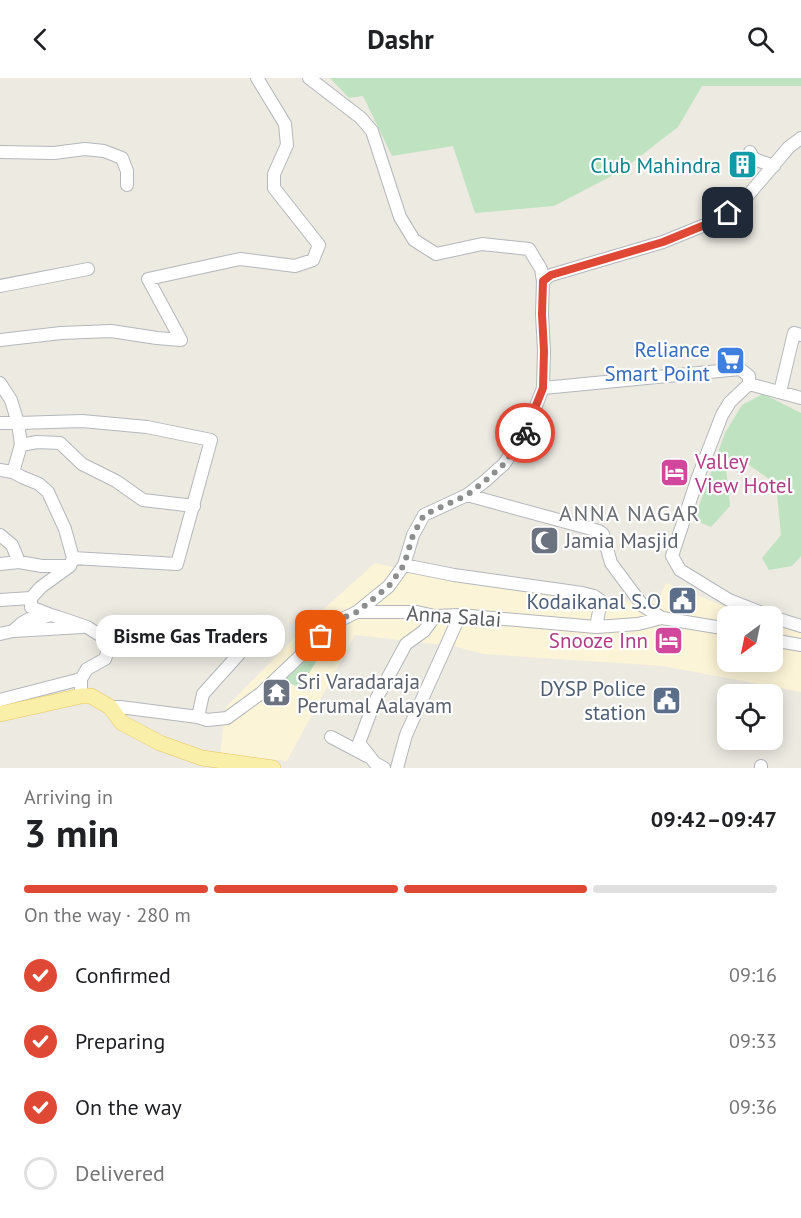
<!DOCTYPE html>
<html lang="en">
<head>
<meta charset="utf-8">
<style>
	body { margin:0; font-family:"PT Sans",sans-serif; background:#f6f6f6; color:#202124; height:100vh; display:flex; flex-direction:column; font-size:22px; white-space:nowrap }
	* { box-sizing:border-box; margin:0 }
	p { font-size:20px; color:#757577 }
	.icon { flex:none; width:33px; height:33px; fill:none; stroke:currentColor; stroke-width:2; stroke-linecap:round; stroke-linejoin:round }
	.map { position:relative; height:690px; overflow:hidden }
	.side { display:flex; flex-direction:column; background:#fff; flex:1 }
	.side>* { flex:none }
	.needle { width:39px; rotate:213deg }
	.buttons { position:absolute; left:717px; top:528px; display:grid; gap:12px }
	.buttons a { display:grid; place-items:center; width:66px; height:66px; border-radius:12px; background:#fff; box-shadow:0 3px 15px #0003; font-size:30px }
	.pin { position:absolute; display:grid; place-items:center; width:51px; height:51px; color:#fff; margin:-26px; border-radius:12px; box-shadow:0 3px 9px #0006 }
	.courier { position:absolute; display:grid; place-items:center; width:60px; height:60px; margin:-30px; border:4px solid #de4835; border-radius:50%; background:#fff; color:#222; box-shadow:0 2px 8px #0007 }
	.bubble { position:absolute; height:42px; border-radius:18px; background:#fff; box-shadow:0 3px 15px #0003; font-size:20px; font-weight:800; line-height:42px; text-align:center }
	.head em { font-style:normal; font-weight:800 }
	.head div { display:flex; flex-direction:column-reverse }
	.head { display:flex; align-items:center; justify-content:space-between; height:102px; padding:0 24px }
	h1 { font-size:39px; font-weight:800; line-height:45px }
	.bar { display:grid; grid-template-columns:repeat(4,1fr); gap:9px 6px; align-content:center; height:72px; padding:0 24px }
	.bar i { height:8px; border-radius:4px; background:#e0e0e0 }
	.bar .selected { background:#de4835 }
	.bar p { grid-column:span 4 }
	ol { padding:0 24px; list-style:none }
	li { display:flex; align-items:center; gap:18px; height:66px }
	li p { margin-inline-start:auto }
	li .icon { padding:6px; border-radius:50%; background:#de4835; color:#fff; stroke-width:4 }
	li:last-child { color:#757577 }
	li i { width:33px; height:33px; border:3px solid #e0e0e0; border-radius:50% }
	header { display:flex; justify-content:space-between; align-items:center; height:78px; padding:0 24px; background:#fff; font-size:27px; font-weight:800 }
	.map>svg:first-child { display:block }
	.commercial { fill:#fbf4d7 }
	.green { fill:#bfe2c0 }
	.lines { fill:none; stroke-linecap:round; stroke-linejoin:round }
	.minor-casing { stroke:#b4b7bb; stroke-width:14 }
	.major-casing { stroke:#e8c65e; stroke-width:16 }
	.minor { stroke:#fff; stroke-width:12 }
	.major { stroke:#faefa8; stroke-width:15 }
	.done { stroke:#8d8e8e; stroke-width:6; stroke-dasharray:0 10.8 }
	.route { stroke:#de4835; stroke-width:8 }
	.labels { text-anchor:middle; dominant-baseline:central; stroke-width:4.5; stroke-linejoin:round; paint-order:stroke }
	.culture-label { font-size:21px; fill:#0d838f; stroke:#fff; text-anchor:end }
	.shop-label { font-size:21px; fill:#366cbe; stroke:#fff; text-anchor:end }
	.hotel-label { font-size:21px; fill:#b23c85; stroke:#fff; text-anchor:start }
	.worship-label { font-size:21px; fill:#5b616d; stroke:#fff; text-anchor:start }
	.service-label { font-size:21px; fill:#4e5e75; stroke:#fff; text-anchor:end }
	.street-label { font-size:21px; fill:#5a5d61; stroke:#fff }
	.neighbourhood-label { font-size:22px; letter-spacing:1.5px; fill:#6b6f73; stroke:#fff }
</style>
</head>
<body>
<header><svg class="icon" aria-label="back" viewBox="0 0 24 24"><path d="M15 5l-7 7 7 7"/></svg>Dashr<svg class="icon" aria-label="search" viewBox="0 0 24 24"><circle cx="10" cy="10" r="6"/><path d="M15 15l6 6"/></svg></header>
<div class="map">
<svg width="801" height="690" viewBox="0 0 801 690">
	<rect width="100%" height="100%" fill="#eceae1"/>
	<path class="commercial" d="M 375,485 L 409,493 L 633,524 L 657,524 L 666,505 L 750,538 L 728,538 L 728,584 L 772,584 L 773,545 L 801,553 L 801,614 L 663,588 L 483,576 L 453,568 L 355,557 L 287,683 L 220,676 L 226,629 L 318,536 Z"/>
	<path class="green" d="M 330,0 L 801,0 L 801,8 L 702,8 L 678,49 L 621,93 L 554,128 L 475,135 L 453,68 L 392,78 L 363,18 L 349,20 Z
		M 763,316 L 801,335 L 801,478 L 792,488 L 769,492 L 762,480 L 781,457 L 776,406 L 742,382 L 726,390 L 730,428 L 711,449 L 694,442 L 725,355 L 742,327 Z
		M 335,553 L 300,610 L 281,601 Z"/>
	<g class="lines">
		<defs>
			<path id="minor" d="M 309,0 L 361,40 L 372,53 L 400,139 L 414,162 L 436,176 L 482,166 L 529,171 L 541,191 L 543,203
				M 0,74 L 54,75 L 85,71 L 104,73 L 122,80 L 127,93 L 127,107
				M 750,74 C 754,85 764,83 774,88
				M 0,208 L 88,191
				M 0,262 L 61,255 L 111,253 L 157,260 L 181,262 L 148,201 L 240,181 L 295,188 L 313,182 L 319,167 L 274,110 L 274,96 L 287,67 L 285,46 L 257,0
				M 0,305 L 11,322 L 18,345 L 82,343 L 147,349 L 211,362 L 177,486 L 73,480
				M 749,306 L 730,324 L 722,337 L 698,399 L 672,478 L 680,492 L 729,522 L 770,538
				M 749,306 L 801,320
				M 543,310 L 740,291 L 749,298 L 749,306
				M 780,314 L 794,255 L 801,257
				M 0,345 L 18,345 L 21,367 L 13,394 L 22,399 L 39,406 L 48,414 L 65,451 L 73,480 L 70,488 L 41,509 L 31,520 L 31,529 L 51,537 L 58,539 L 87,549 L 103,559 L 108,572 L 105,581 L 87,591 L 81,601 L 81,618
				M 21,367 L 37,364 L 60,365 L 82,386 L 116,403 L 143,422 L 194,428
				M 0,392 L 13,394
				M 467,417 L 599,453 L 603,456 L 611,485 L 643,528 L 662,540
				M 0,457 L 12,467 L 19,484
				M 0,486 L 19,484 L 42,488 L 70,488
				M 404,487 L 454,497 L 582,515 L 594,518 L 601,523 L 596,549
				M 0,522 L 31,520
				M 357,534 L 389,508 L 404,487 L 413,457 L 424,437 L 467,417 L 485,403 L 504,386 L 525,356 L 543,310 L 544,273 L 542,236 L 543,203 L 551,197 L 663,164 L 717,142 L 739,128 L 789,69 L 801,60
				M 772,539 L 801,548
				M 13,553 L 82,549
				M 0,556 L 13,553 L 22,545 L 29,541 L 41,540 L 51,537
				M 772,562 L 801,567
				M 0,622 L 81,601
				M 110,629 L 120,629 L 198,639 L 207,642 L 227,640 L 260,616 L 336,544 L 357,534 L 417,534 L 435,538 L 460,537 L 596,549 L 638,546 L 662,540 L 728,551
				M 198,639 L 203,616 L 239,576
				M 331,659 L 367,678
				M 384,690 L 375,685 L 359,665 L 374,625 L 406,566 L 424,553 L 435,538
				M 397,690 L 406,657 L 460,537
				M 761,690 L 761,688"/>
			<path id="major" d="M 0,636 L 81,618 L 91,618 L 110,629 L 122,645 L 160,665 L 202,680 L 273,690"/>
		</defs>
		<use href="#minor" class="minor-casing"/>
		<use href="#major" class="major-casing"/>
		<use href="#minor" class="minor"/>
		<use href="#major" class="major"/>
	</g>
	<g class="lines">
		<path class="done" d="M 321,558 L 336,543 L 357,534 L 389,508 L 404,487 L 413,457 L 424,437 L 467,417 L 485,403 L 504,386 L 525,355"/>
		<path class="route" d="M 525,355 L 543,310 L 544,273 L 542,236 L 543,203 L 551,197 L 663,164 L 717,142 L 728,135"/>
	</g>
	<defs>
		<symbol id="building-square" viewBox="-11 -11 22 22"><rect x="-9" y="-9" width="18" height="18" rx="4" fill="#0f9aa8" stroke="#fff"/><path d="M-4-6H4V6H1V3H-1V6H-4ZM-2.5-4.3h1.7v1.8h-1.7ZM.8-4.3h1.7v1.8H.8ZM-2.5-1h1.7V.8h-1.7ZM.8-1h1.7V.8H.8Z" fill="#fff"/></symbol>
		<symbol id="supermarket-square" viewBox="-11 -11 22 22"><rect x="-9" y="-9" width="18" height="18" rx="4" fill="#3f7fe0" stroke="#fff"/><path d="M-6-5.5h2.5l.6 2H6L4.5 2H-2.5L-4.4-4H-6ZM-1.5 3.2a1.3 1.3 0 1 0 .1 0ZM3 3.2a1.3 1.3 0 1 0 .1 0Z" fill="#fff"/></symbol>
		<symbol id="hotel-square" viewBox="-11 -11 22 22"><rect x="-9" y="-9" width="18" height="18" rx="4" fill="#d1479c" stroke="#fff"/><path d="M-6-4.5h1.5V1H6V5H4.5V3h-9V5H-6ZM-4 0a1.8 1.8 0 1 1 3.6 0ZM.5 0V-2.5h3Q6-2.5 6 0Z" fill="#fff"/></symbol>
		<symbol id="mosque-square" viewBox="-11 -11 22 22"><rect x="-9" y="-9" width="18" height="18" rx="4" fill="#6b7280" stroke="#fff"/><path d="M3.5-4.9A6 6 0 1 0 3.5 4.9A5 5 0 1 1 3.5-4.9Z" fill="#fff"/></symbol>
		<symbol id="civic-square" viewBox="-11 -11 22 22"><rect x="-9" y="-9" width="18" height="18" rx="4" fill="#5c6f8a" stroke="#fff"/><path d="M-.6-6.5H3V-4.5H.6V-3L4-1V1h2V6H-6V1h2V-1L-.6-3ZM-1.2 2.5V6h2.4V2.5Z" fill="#fff"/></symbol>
		<symbol id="temple-square" viewBox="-11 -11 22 22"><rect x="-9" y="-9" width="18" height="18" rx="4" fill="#6b7280" stroke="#fff"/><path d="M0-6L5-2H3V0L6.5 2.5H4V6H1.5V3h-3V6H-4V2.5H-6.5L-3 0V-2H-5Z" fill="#fff"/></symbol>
	</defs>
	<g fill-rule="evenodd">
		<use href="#building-square" x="726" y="70" width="33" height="33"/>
		<use href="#supermarket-square" x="714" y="266" width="33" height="33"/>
		<use href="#hotel-square" x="658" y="378" width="33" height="33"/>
		<use href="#mosque-square" x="528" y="446" width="33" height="33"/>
		<use href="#civic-square" x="666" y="506" width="33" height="33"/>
		<use href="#hotel-square" x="652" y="546" width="33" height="33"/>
		<use href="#temple-square" x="260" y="598" width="33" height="33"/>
		<use href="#civic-square" x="650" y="606" width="33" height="33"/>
	</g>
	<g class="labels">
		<g class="culture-label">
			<text x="721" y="87">Club Mahindra</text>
		</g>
		<g class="shop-label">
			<text x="710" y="271">Reliance<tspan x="710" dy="24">Smart Point</tspan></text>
		</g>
		<g class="hotel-label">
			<text x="695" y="383">Valley<tspan x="695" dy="24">View Hotel</tspan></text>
			<text x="648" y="562" text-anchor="end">Snooze Inn</text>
		</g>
		<g class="worship-label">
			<text x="565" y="462">Jamia Masjid</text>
			<text x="297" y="603">Sri Varadaraja<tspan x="297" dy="24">Perumal Aalayam</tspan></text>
		</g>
		<g class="service-label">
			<text x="661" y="523">Kodaikanal S.O</text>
			<text x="646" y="610">DYSP Police<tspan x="646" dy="24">station</tspan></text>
		</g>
		<g class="street-label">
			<text transform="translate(454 538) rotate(4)">Anna Salai</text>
		</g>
		<g class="neighbourhood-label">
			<text x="630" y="435">ANNA NAGAR</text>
		</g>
	</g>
</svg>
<div class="buttons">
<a><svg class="needle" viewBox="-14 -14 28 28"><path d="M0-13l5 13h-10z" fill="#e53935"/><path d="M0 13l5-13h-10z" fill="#757577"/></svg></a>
<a><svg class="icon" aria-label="locate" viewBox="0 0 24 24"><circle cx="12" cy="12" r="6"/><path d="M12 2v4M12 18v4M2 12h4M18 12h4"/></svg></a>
</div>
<div class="pin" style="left:321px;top:558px;background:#ea580c"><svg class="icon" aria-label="bag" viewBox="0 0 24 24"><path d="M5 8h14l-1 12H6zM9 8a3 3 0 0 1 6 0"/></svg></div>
<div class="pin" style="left:728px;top:135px;background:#1f2937"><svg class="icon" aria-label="home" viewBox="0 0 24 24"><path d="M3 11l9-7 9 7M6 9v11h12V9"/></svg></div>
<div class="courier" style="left:525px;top:355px"><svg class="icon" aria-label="bike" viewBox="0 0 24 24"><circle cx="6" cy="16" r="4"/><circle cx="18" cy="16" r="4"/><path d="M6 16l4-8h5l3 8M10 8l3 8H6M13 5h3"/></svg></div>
<div class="bubble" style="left:96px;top:537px;width:189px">Bisme Gas Traders</div>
</div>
<section class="side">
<div class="head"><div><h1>3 min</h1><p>Arriving in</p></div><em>09:42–09:47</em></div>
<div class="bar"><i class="selected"></i><i class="selected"></i><i class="selected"></i><i></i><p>On the way · 280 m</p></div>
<ol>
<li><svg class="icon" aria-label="check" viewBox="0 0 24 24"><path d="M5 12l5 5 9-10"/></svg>Confirmed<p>09:16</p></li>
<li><svg class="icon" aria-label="check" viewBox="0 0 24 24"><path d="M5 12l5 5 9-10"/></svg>Preparing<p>09:33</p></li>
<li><svg class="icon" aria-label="check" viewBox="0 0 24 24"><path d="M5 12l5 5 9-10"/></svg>On the way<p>09:36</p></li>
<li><i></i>Delivered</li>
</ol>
</section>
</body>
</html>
